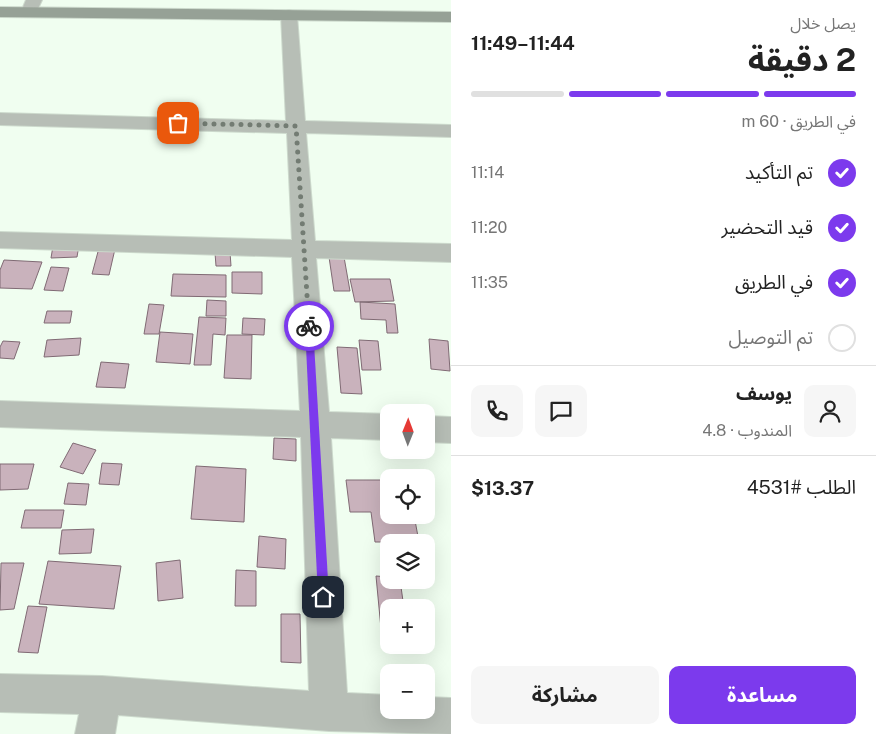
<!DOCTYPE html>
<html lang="ar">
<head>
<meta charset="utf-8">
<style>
	body { margin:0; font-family:"Public Sans","Noto Sans Arabic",sans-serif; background:#f6f6f6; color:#222; direction:rtl; height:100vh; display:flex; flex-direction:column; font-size:19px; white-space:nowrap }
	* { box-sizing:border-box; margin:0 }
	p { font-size:16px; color:#767676 }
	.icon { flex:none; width:28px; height:28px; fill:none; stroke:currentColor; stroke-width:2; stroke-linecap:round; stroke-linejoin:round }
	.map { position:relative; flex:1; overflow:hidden; direction:ltr }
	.sheet { display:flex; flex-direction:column; background:#fff; width:425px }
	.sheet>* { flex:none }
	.needle { width:32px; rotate:1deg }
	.tools { position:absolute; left:380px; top:404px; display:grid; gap:10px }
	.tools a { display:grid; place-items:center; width:55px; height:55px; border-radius:10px; background:#fff; box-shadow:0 5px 20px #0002; font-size:25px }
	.pin { position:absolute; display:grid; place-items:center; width:42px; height:42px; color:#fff; margin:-21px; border-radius:10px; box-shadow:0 2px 8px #0006 }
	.courier { position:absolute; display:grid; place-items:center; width:50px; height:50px; margin:-25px; border:4px solid #7c3aed; border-radius:50%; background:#fff; color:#222; box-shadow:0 1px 6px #0007 }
	.overview em { font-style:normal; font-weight:700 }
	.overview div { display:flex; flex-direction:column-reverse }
	.overview { display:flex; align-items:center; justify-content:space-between; height:85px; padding:0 20px }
	h1 { font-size:32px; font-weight:700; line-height:38px }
	.bar { display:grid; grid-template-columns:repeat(4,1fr); gap:8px 5px; align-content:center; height:60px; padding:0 20px }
	.bar i { height:6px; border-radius:4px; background:#e0e0e0 }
	.bar .active { background:#7c3aed }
	.bar p { grid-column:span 4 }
	.line { display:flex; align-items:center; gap:12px; padding:0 20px; border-top:1px solid #e0e0e0 }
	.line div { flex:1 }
	.round { display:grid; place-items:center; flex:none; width:52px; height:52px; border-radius:10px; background:#f6f6f6 }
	ol { padding:0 20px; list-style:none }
	li { display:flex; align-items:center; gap:15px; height:55px }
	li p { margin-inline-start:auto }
	li .icon { padding:5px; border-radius:50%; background:#7c3aed; color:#fff; stroke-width:4 }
	li:last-child { color:#767676 }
	li i { width:28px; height:28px; border:2px solid #e0e0e0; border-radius:50% }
	.cta { display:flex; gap:10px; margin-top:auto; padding:10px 20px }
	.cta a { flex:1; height:58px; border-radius:10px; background:#7c3aed; color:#fff; font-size:20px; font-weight:700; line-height:58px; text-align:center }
	.cta a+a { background:#f6f6f6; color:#222 }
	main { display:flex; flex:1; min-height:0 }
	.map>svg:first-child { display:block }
	.building { fill:#c9b2bc; stroke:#806a74 }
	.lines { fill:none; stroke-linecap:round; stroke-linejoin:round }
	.street-casing { stroke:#cddacd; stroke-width:2 }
	.secondary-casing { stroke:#cddacd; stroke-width:2 }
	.street { fill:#b7beb6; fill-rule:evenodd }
	.secondary { fill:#96a196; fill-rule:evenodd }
	.route { fill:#7c3aed }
	.done { stroke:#737c73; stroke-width:5; stroke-dasharray:0 9 }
</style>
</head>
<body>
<main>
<section class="sheet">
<div class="overview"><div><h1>2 دقيقة</h1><p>يصل خلال</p></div><em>11:44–11:49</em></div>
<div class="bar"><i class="active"></i><i class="active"></i><i class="active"></i><i></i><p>في الطريق · 60 m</p></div>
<ol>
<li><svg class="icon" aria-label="check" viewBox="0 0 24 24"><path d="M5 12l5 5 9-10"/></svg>تم التأكيد<p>11:14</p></li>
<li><svg class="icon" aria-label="check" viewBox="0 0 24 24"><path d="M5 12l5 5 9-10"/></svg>قيد التحضير<p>11:20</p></li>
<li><svg class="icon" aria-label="check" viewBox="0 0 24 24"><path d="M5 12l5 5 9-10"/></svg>في الطريق<p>11:35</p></li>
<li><i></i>تم التوصيل</li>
</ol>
<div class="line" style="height:90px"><a class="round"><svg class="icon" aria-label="person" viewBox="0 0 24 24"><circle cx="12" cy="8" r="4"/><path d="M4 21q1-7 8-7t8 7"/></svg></a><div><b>يوسف</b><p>المندوب · 4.8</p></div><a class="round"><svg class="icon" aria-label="chat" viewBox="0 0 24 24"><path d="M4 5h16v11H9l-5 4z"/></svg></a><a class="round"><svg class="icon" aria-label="phone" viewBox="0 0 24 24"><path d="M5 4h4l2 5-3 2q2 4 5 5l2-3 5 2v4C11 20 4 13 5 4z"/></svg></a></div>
<div class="line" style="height:65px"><div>الطلب #4531</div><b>$13.37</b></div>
<div class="cta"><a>مساعدة</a><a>مشاركة</a></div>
</section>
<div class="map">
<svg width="451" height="734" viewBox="0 0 451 734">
	<rect width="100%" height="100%" fill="#f0fef0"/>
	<path class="building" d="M 79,245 L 77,257 L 51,258 L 53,246 Z
		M 99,248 L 115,249 L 109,275 L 92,274 Z
		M 230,252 L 231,266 L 216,266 L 215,253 Z
		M 329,257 L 344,257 L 350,291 L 334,291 Z
		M 4,260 L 42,262 L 32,289 L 0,288 L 0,270 Z
		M 51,267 L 69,268 L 63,291 L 44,290 Z
		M 232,272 L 262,272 L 262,294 L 232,293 Z
		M 173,274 L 226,275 L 226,297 L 171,296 Z
		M 350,279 L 390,279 L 394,301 L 355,302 Z
		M 207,300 L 226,301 L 226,316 L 206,316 Z
		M 360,302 L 395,304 L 398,333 L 387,333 L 386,320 L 361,319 Z
		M 149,304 L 164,305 L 159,334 L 144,334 Z
		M 47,311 L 72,311 L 70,323 L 44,323 Z
		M 199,317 L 226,318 L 225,335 L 213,334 L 211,365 L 194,365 Z
		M 243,318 L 265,319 L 264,335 L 242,334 Z
		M 160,332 L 193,334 L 190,364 L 156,362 Z
		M 227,335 L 252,335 L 251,379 L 224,378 Z
		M 81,338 L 79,355 L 44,357 L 47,340 Z
		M 429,339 L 448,341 L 450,371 L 431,369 Z
		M 359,340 L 378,341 L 381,370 L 362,370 Z
		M 3,341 L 20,342 L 14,359 L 0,358 L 0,347 Z
		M 337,347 L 357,348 L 362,394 L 341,393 Z
		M 101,362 L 129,364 L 125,388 L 96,387 Z
		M 274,438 L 296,439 L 296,461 L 273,459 Z
		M 73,443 L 96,450 L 83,474 L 60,467 Z
		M 102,463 L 122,464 L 119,485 L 99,484 Z
		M 0,464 L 34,464 L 28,489 L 0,490 Z
		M 196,466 L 246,469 L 244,522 L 191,519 Z
		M 346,480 L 389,480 L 389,515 L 414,515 L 419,542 L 375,542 L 371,512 L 350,512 Z
		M 68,483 L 89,484 L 86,505 L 64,504 Z
		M 25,510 L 64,510 L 61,528 L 21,528 Z
		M 94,529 L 91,553 L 59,554 L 62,530 Z
		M 259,536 L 286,539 L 285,569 L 257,567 Z
		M 180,560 L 183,598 L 158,601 L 156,563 Z
		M 48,561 L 121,566 L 114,609 L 39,604 Z
		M 1,563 L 24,563 L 14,609 L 0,610 Z
		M 236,570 L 256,571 L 256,606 L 235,606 Z
		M 376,576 L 389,577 L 389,580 L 400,580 L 404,608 L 389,608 L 389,639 L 382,639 Z
		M 28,606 L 47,607 L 38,653 L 18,652 Z
		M 281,614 L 300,614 L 301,663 L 281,662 Z"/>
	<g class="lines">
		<defs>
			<path id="street" d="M 26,0 L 42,0 L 35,15 L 23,15 L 21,12 Z
				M 289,10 L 295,12 L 297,15 L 305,121 L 451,125 L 451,137 L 306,133 L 315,241 L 451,244 L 451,262 L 316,258 L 329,412 L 389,414 L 389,440 L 331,438 L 347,693 L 389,695 L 389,710 L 426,710 L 426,697 L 451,698 L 451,734 L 329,731 L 118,715 L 115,734 L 75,734 L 79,714 L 0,712 L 0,674 L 102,676 L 309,691 L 301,437 L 0,427 L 0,401 L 300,411 L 292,257 L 0,248 L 0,232 L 292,240 L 287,133 L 0,125 L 0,113 L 286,121 L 281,15 L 283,12 Z
				M 426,416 L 451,417 L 451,443 L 426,442 Z"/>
			<path id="secondary" d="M 0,7 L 451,12 L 451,22 L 0,17 Z"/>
		</defs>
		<use href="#street" class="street-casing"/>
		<use href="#secondary" class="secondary-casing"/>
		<use href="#street" class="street"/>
		<use href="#secondary" class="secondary"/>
	</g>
	<path class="route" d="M 309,322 L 313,326 L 329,597 L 327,600 L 323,602 L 320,600 L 318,597 L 305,326 Z"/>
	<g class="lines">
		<path class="done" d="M 178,123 L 296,126 L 309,326"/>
	</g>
</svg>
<div class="tools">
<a><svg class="needle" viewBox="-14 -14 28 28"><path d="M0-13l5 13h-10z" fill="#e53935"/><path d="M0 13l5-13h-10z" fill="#767676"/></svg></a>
<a><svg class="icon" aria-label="locate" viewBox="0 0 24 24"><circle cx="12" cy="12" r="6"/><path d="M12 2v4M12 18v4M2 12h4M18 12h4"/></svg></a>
<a><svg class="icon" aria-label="layers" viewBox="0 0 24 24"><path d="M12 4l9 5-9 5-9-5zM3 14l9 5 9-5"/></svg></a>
<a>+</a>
<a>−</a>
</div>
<div class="pin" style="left:178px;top:123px;background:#ea580c"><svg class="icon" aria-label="bag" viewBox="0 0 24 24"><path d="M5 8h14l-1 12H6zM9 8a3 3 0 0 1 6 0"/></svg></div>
<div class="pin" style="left:323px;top:597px;background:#1f2937"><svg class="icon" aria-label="home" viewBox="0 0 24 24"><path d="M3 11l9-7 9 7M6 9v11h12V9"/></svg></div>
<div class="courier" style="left:309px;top:326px"><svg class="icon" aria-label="bike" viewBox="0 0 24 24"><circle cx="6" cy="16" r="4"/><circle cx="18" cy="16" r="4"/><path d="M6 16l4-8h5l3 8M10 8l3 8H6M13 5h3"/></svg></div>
</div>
</main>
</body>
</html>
